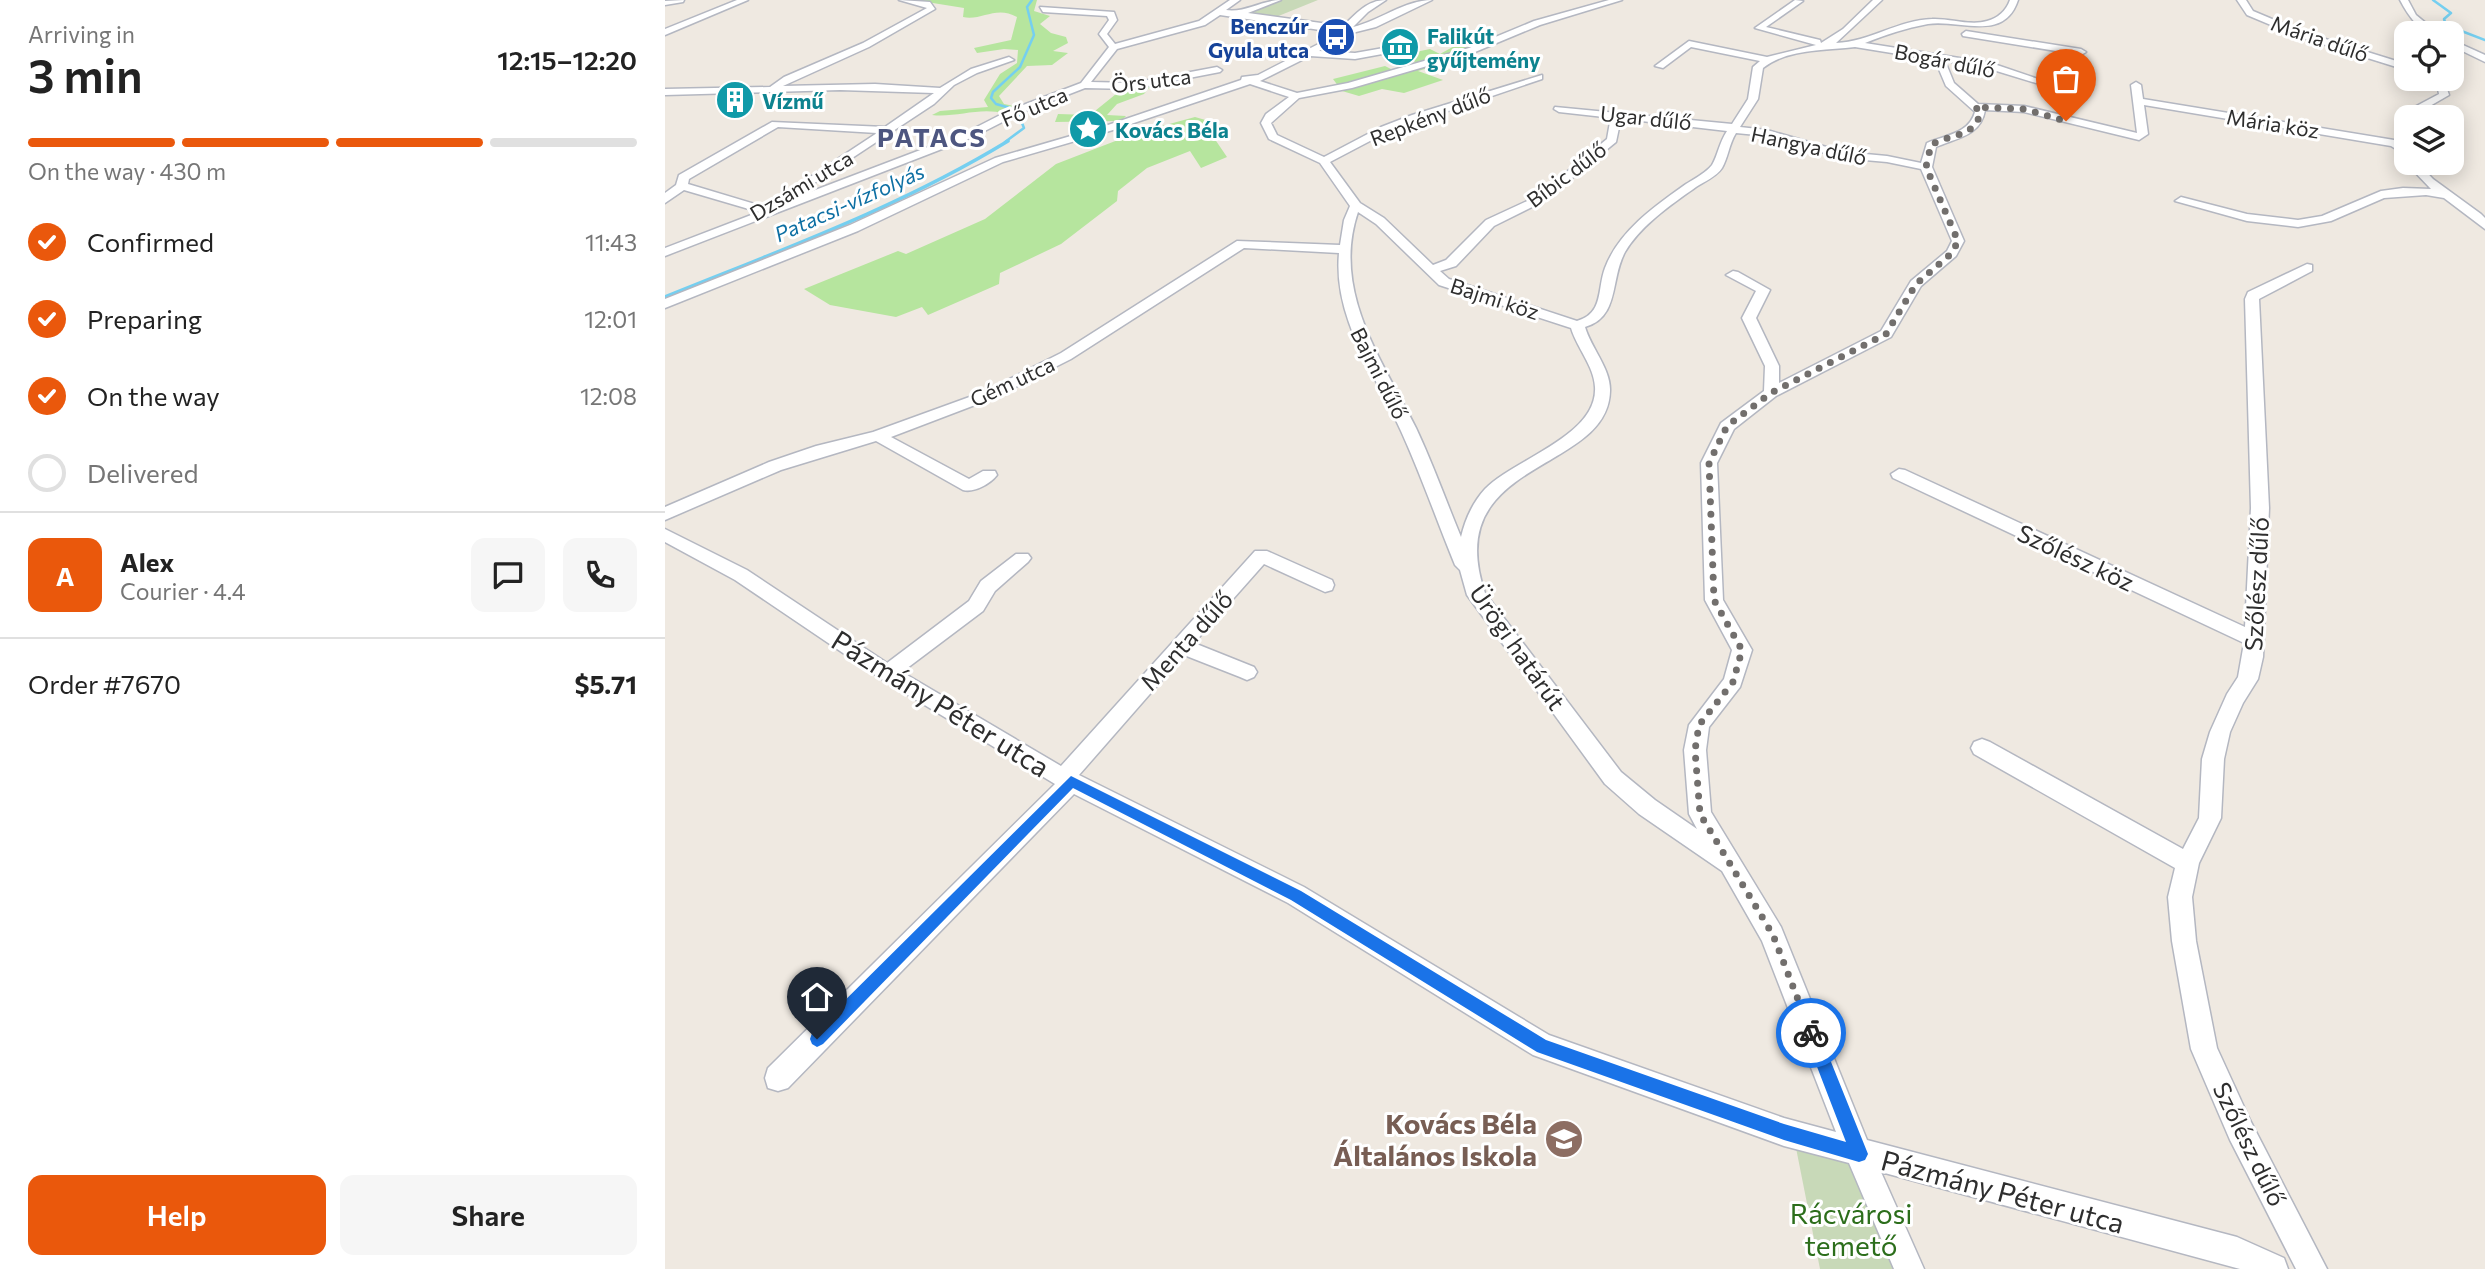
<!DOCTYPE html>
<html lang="en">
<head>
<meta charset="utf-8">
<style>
	body { margin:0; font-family:Commissioner,sans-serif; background:#f6f6f6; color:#222; height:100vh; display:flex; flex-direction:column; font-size:26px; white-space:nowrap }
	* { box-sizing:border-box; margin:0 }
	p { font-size:23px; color:#767676 }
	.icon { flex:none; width:38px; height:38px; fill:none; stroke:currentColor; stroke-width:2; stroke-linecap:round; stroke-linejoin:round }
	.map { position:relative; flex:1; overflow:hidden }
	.side { display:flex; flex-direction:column; background:#fff; width:665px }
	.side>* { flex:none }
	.fabs { position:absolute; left:1729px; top:21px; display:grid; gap:14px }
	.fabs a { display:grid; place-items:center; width:70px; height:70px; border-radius:14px; background:#fff; box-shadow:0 4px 18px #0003; font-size:35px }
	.pin { position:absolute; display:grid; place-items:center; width:60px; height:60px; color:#fff; margin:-72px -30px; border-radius:50% 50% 50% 0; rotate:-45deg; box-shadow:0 0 7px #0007 }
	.pin .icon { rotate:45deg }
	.courier { position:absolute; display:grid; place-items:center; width:70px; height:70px; margin:-35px; border:5px solid #1a73e8; border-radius:50%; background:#fff; color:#222; box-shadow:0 2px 9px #0007 }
	.overview em { font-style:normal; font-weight:600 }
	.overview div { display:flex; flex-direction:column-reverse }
	.overview { display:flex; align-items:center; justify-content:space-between; height:119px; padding:0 28px }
	h1 { font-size:46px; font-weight:600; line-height:52px }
	.bar { display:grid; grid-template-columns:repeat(4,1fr); gap:10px 7px; align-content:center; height:84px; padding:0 28px }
	.bar i { height:9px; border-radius:5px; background:#e0e0e0 }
	.bar .selected { background:#ea580c }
	.bar p { grid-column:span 4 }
	.line { display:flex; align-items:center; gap:18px; padding:0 28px; border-top:2px solid #e0e0e0 }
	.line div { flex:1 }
	.round { display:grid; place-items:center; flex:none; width:74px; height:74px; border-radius:14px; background:#f6f6f6 }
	ol { padding:0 28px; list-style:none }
	li { display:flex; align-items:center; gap:21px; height:77px }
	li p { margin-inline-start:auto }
	li .icon { padding:7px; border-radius:50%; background:#ea580c; color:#fff; stroke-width:4 }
	li:last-child { color:#767676 }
	li i { width:38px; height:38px; border:4px solid #e0e0e0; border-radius:50% }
	.primary-button { display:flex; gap:14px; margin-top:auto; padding:14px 28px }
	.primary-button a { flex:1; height:80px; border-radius:14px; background:#ea580c; color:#fff; font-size:28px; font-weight:600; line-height:80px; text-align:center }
	.primary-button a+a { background:#f6f6f6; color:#222 }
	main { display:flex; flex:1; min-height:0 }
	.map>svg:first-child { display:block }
	.green { fill:#b6e59e }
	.cemetery { fill:#c8d9b8 }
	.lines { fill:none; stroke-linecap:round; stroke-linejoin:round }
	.stream-far1 { stroke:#75cff0; stroke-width:2.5 }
	.stream { stroke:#75cff0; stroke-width:3.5 }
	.minor-casing { stroke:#b4b7c1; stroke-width:3 }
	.minor { fill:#fff; fill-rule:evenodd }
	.route { fill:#1a73e8 }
	.done { stroke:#726f6d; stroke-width:7; stroke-dasharray:0 12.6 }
	.labels { text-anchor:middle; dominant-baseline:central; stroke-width:6; stroke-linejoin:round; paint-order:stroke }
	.far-transit-label { font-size:21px; font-weight:bold; fill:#164399; stroke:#fff; text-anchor:end }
	.far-culture-label { font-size:21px; font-weight:bold; fill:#0d838f; stroke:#fff; text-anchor:start }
	.far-street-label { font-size:21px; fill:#2e2e2e; stroke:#fff }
	.far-water-label { font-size:21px; font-style:italic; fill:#0d6fa3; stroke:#fff }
	.street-label { font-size:24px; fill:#2e2e2e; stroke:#fff }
	.far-district-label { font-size:26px; font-weight:bold; letter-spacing:2px; fill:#4d5680; stroke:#fff }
	.near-street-label { font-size:28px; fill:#2e2e2e; stroke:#fff }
	.near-education-label { font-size:28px; font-weight:bold; fill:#785e54; stroke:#fff; text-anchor:end }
	.near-park-label { font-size:28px; fill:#2c6e1b; stroke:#fff }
</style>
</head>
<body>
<main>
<section class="side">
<div class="overview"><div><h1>3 min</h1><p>Arriving in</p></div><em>12:15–12:20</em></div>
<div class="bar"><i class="selected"></i><i class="selected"></i><i class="selected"></i><i></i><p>On the way · 430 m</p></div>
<ol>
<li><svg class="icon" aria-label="check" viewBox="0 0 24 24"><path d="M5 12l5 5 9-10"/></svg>Confirmed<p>11:43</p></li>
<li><svg class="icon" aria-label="check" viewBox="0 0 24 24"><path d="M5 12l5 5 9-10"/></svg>Preparing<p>12:01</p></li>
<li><svg class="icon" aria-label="check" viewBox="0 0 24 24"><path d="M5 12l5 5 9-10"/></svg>On the way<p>12:08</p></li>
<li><i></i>Delivered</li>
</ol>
<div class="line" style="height:126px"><b class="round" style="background:#ea580c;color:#fff">A</b><div><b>Alex</b><p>Courier · 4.4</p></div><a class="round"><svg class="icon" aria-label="chat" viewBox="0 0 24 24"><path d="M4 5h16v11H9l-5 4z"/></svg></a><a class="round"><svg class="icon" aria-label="phone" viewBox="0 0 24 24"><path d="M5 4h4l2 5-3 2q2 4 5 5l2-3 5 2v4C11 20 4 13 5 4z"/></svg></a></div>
<div class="line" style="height:91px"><div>Order #7670</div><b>$5.71</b></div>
<div class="primary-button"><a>Help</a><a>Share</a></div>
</section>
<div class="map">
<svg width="1820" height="1269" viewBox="0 0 1820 1269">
	<rect width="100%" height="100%" fill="#efe9e1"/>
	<path class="green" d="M 249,0 L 372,0 L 369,11 L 385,16 L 375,24 L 386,33 L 401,37 L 403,43 L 388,51 L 403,53 L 387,65 L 362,66 L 334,96 L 339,104 L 355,107 L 340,114 C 317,106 291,118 267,115 L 275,111 L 323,107 L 319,100 L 335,74 L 352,63 L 353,50 L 339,49 L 312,53 L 309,48 L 346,40 L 352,17 C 331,5 317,21 298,17 L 299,8 Z
		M 819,39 L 825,41 L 793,57 L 796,58 L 753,71 L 778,80 L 739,93 L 717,89 L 694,96 L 677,91 L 668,79 L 720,66 L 728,70 L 751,63 L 741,54 L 765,49 L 775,54 L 793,44 Z
		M 521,73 L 508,84 L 484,88 L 479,94 L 452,104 L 442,115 L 461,116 L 456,121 L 390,122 L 393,114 L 425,115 L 451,94 L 449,87 Z
		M 530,117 L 558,125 L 545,132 L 562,157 L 536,168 L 525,151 L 482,168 L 453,191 L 452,201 L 396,244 L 335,273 L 334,284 L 263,315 L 257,307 L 231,317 L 165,305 L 139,289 L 233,251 L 241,254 L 320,219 L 391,164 L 471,133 Z"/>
	<path class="cemetery" d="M 609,0 L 653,0 L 611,17 L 584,14 Z
		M 1131,1148 L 1197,1161 L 1244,1269 L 1155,1269 Z"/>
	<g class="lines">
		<path class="stream-far1" d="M 1768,0 L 1786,13 L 1779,19 L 1781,25 L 1820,40
			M 345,108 L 331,104 L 326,98 L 328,92 L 355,67 L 369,35 L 362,7 L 367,0
			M 340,142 L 359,128 L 353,113"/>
		<path class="stream" d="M 0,297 C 116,250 235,207 343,141"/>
		<defs>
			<path id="minor" d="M 19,0 L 18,2 L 0,5 L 0,1 Z
				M 72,0 L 83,0 L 0,35 L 0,29 Z
				M 234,0 L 265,2 L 270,9 L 204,47 L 118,86 L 210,84 L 275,88 L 306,69 L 344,57 L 349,60 L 312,73 L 289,85 L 269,104 L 131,195 L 121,193 L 212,133 L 113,127 L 24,179 L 23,184 L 103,208 L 300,133 L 345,110 L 416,83 L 444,47 L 434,34 L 444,20 L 442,16 L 378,12 L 375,7 L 449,12 L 452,20 L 442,34 L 450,44 L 534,21 L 565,0 L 575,0 L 561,10 C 580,13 597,0 616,0 L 583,13 L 678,26 C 691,14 702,0 721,0 L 703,12 L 688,27 C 714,21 740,0 767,0 L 711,27 L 691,32 L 654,51 L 690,53 L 747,43 L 752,46 L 750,48 L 690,59 L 645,56 L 595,81 L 632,93 L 683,83 L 804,48 L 869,21 L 944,0 L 957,0 L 875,25 L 810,52 L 687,88 L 634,98 L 606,123 L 612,135 L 659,157 L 716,127 L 747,115 L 877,75 L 877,79 L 724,131 L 665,162 L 695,203 L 719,218 L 768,265 L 781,260 L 821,220 L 871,197 L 942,139 L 945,122 L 948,118 L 894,112 L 889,109 L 890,107 L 1067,124 L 1083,99 L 1088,67 L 1095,61 L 1026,47 L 998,68 L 990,66 L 1024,41 L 1102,57 L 1151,45 L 1090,28 L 1130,0 L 1138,1 L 1101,27 L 1155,40 L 1156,43 L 1178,29 L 1208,0 L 1217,0 L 1171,43 C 1204,42 1233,20 1267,19 C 1284,18 1305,26 1322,21 C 1333,18 1341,11 1345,0 L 1353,0 C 1339,43 1294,19 1263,24 C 1241,28 1220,35 1200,43 L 1326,63 L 1376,80 L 1371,83 L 1325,69 L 1280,61 L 1289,83 L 1313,104 L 1359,106 L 1472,133 L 1466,85 L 1471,82 L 1476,85 L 1478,99 L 1729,140 L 1741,147 L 1741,155 L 1726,146 L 1479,105 L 1483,134 L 1474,140 L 1359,112 L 1320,110 C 1316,136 1291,138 1271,147 L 1267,167 L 1299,241 L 1291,256 L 1256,286 L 1226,337 L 1111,396 L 1069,429 L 1052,463 L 1058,600 L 1087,650 L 1075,687 L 1044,727 L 1041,750 L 1046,812 L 1116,927 L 1202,1140 L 1572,1237 L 1619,1258 L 1623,1269 L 1575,1269 L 1216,1172 L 1259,1269 L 1229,1269 L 1184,1163 L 1119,1146 L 868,1055 L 623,903 L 409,794 L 123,1088 L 113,1091 L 103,1088 L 100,1078 L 103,1068 L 390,784 L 215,678 L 70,580 L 0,542 L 0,529 L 82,570 L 222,663 L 304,601 L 316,581 L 351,554 L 363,554 L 366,558 L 363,562 L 330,591 L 318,611 L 237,672 L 396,766 L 590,551 L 602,551 L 667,580 L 669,585 L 667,590 L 660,592 L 599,564 L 529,643 L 589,667 L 592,672 L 589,677 L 582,680 L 575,677 L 519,655 L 414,775 L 639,887 L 884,1035 L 1119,1118 L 1171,1132 L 1097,941 L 1057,871 L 974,814 L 940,784 L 802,595 L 795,570 L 790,565 C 772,521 756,475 736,431 C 710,373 668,319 674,253 L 579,248 L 406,359 L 331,397 L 226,437 L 304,479 L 318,471 L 330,471 L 332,475 C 325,484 309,493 298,490 L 211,441 L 116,470 L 0,520 L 0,507 L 104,462 L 151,446 L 208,432 L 321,391 L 396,353 L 572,241 L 675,245 L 679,220 L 685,206 L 655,163 L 604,139 L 596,123 L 601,114 L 624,97 L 585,84 L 448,130 L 338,162 L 193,231 L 0,308 L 0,299 L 185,225 L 330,158 L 440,126 L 576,80 L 577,77 L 593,75 L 675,33 L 555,15 L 540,25 L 452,49 L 426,82 L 467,83 L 552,67 L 557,70 L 555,72 L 467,89 L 420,88 L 353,114 L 308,137 L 0,256 L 0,248 L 94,212 L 19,190 L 0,203 L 0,193 L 11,185 L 14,175 L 107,122 L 220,127 L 269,93 L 175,90 L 0,95 L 0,89 L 105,87 L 119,77 L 198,43 L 262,8 ZM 1190,47 L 1270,60 L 1281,86 L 1310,112 C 1304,134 1280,135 1262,143 L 1256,163 L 1222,156 L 1179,152 L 1102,130 L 1075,127 L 1093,99 L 1098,68 C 1124,48 1159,51 1190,47 ZM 959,119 L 1062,131 C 1054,143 1053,155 1047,165 C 1042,172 1029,179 1021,184 C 990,206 954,231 940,268 C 932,289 939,313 912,321 L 784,279 L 775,271 L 791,266 L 829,226 L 879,201 L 951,142 L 955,123 ZM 1071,133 L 1102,136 L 1177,158 L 1222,162 L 1256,169 L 1287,241 L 1282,251 L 1246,281 L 1216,331 L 1114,383 L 1114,366 L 1091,318 L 1105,290 L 1073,272 L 1068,271 L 1061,275 L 1091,291 L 1077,318 L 1100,366 L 1099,391 L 1056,423 L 1036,463 L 1040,600 L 1067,650 L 1059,679 L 1024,725 L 1019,750 L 1024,814 L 1032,829 L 990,800 L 956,772 L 820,593 C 774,458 943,474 945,391 C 946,369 926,348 920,327 C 955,317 945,279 960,252 C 976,225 1006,205 1031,187 C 1039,182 1052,176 1057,168 C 1063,158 1064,144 1071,133 ZM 693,212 L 711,224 L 774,285 L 906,328 C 912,348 929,366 930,387 C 933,436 849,459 820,489 C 808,502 800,520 796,537 C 781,501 768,464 751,428 C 718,361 666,292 693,212 Z
				M 1572,0 L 1581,0 L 1588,11 L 1638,32 L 1741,64 L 1741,70 L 1632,36 L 1582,15 Z
				M 1735,0 L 1743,0 L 1751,15 L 1773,33 C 1754,33 1743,15 1735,0 Z
				M 1301,31 L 1416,49 L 1421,52 L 1416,55 L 1298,36 L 1297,34 Z
				M 1787,40 L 1820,55 L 1820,62 L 1787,46 Z
				M 1759,79 L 1770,79 L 1781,86 L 1784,95 L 1751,114 L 1751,117 L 1741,118 L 1742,111 L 1774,94 L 1773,89 Z
				M 1741,163 L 1753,163 L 1768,179 L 1816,214 L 1820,218 L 1820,229 L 1779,198 L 1761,195 L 1719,198 L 1666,221 L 1633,227 L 1582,221 L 1510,201 L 1516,197 L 1582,214 L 1633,220 L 1657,216 L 1716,191 L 1738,188 L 1766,189 Z
				M 1642,264 L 1647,265 L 1647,271 L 1594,299 L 1604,508 L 1598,657 L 1593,679 L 1578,703 L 1565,732 L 1559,759 L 1556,818 L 1534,863 L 1527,897 L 1531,941 L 1552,1048 L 1585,1120 L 1662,1269 L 1631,1269 L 1565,1140 L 1526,1049 L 1507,941 L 1503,897 L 1510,868 L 1309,754 L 1306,748 L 1309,742 L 1317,739 L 1325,742 L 1518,849 L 1534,818 L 1537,759 L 1545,732 L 1562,694 L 1573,677 L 1579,643 L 1228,478 L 1226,474 L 1234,469 L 1240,470 L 1580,627 L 1586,508 L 1580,299 L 1583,292 Z"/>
		</defs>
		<use href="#minor" class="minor-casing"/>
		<use href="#minor" class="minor"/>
	</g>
	<path class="route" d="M 406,776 L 636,891 L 881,1040 L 1119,1124 L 1181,1142 L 1139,1033 L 1141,1027 L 1146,1025 L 1152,1027 L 1203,1154 L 1200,1160 L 1194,1162 L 1119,1140 L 872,1052 L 626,900 L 408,788 L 158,1044 L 152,1047 L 147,1044 L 145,1039 L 147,1033 Z"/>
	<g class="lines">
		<path class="done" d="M 1146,1033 L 1108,935 L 1035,814 L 1030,750 L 1034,725 L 1068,682 L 1077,650 L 1049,600 L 1044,463 L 1062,426 L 1106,393 L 1221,334 L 1251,284 L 1287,253 L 1293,241 L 1261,167 L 1266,145 C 1284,134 1313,137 1315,111 L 1310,107 L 1359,109 L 1401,121"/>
	</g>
	<defs>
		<symbol id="bus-disc" viewBox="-11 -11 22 22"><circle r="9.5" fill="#1a4fb4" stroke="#fff"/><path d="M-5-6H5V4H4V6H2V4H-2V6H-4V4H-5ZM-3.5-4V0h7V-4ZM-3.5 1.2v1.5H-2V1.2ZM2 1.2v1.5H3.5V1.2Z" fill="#fff"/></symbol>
		<symbol id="museum-disc" viewBox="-11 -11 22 22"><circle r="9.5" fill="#0f9aa8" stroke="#fff"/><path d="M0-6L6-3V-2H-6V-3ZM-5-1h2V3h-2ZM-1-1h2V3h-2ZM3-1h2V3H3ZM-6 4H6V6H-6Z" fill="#fff"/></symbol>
		<symbol id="building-disc" viewBox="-11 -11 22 22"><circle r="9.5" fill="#0f9aa8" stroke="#fff"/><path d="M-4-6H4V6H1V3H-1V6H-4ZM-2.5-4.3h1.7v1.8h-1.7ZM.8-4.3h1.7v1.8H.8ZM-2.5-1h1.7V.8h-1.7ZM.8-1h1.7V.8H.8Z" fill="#fff"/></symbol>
		<symbol id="sight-disc" viewBox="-11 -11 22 22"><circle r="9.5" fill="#0f9aa8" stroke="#fff"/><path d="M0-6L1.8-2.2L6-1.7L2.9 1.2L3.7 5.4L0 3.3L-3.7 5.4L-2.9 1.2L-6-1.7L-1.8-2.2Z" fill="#fff"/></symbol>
		<symbol id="school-disc" viewBox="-11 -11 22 22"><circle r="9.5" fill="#8d6e63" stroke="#fff"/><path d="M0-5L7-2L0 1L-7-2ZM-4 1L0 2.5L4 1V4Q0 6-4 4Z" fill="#fff"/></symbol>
	</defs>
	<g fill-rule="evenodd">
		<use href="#bus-disc" x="649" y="15" width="44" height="44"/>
		<use href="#museum-disc" x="713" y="25" width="44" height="44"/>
		<use href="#building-disc" x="48" y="78" width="44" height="44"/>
		<use href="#sight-disc" x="401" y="107" width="44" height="44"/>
		<use href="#school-disc" x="877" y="1117" width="44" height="44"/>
	</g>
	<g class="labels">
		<g class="far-transit-label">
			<text x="644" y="25">Benczúr<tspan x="644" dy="24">Gyula utca</tspan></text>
		</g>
		<g class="far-culture-label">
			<text x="762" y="35">Falikút<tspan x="762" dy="24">gyűjtemény</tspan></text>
			<text x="97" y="100">Vízmű</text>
			<text x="450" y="129">Kovács Béla</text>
		</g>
		<g class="far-street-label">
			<text transform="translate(1655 38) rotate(19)">Mária dűlő</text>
			<text transform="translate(1280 60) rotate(11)">Bogár dűlő</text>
			<text transform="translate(486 80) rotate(-7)">Örs utca</text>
			<text transform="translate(369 106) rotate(-23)">Fő utca</text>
			<text transform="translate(765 116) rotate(-21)">Repkény dűlő</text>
			<text transform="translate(981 117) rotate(6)">Ugar dűlő</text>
			<text transform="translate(1608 123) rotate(9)">Mária köz</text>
			<text transform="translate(1144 145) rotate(12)">Hangya dűlő</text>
			<text transform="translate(901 174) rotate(-37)">Bíbic dűlő</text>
			<text transform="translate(136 185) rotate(-31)">Dzsámi utca</text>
			<text transform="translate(830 298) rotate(18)">Bajmi köz</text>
			<text transform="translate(715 373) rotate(63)">Bajmi dűlő</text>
			<text transform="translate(347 381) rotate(-25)">Gém utca</text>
		</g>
		<g class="far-water-label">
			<text transform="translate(184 202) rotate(-24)">Patacsi-vízfolyás</text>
		</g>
		<g class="street-label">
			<text transform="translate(1411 557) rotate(25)">Szőlész köz</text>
			<text transform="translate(1591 584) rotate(-87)">Szőlész dűlő</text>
			<text transform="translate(521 640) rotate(-48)">Menta dűlő</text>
			<text transform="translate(853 647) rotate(55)">Ürögi határút</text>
			<text transform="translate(1585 1144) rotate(64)">Szőlész dűlő</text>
		</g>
		<g class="far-district-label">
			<text x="267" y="136">PATACS</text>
		</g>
		<g class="near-street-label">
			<text transform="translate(276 703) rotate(32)">Pázmány Péter utca</text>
			<text transform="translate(1338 1191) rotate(15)">Pázmány Péter utca</text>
		</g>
		<g class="near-education-label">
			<text x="872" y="1123">Kovács Béla<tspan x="872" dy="32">Általános Iskola</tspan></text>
		</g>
		<g class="near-park-label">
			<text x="1186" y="1213">Rácvárosi<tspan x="1186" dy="32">temető</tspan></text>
		</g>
	</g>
</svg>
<div class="fabs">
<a><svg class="icon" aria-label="locate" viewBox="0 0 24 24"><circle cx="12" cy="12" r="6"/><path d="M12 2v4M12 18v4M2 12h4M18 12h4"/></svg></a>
<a><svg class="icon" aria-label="layers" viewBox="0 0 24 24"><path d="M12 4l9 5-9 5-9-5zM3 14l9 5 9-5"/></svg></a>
</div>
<div class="pin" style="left:1401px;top:121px;background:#ea580c"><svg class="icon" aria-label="bag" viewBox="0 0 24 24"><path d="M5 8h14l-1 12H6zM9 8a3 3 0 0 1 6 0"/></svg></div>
<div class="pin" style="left:152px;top:1039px;background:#1f2937"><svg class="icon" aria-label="home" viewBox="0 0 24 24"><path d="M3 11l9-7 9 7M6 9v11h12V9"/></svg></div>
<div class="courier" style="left:1146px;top:1033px"><svg class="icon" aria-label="bike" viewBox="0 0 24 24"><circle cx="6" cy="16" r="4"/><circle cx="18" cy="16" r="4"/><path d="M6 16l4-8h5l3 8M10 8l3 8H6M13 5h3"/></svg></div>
</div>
</main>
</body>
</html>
